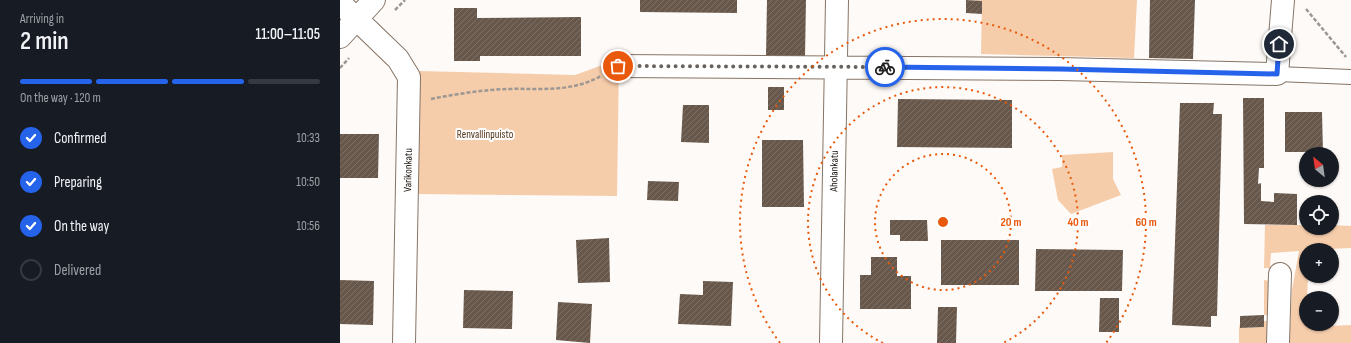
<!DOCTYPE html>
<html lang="en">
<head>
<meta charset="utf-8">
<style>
	body { margin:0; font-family:"Sofia Sans Condensed",sans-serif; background:#242831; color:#f1f3f6; height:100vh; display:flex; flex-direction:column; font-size:15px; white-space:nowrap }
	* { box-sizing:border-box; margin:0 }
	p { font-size:13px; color:#9ea1a6 }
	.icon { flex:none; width:22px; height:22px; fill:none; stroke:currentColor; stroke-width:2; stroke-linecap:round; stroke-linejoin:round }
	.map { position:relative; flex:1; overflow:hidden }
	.side { display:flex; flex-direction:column; background:#171b24; width:340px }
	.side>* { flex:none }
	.needle { width:26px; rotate:331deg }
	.controls { position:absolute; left:959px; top:147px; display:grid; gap:8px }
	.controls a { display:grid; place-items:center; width:40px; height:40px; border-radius:50%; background:#171b24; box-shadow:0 1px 3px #0004; font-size:20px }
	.pin { position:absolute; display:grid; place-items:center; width:34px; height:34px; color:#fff; margin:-17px; border:2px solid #fff; border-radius:50%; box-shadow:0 1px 4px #0007 }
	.courier { position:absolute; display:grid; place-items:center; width:40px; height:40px; margin:-20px; border:3px solid #2563eb; border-radius:50%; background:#fff; color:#222; box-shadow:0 1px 5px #0007 }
	.head em { font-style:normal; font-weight:600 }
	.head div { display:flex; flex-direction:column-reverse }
	.head { display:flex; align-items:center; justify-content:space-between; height:68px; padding:0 20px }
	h1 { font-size:26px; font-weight:600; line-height:30px }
	.bar { display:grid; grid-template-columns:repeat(4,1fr); gap:6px 4px; align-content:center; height:48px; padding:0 20px }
	.bar i { height:5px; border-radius:3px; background:#363941 }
	.bar .selected { background:#2563eb }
	.bar p { grid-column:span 4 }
	ol { padding:0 20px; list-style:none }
	li { display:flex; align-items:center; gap:12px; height:44px }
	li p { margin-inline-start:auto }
	li .icon { padding:4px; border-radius:50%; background:#2563eb; color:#fff; stroke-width:4 }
	li:last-child { color:#9ea1a6 }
	li i { width:22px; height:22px; border:2px solid #363941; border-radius:50% }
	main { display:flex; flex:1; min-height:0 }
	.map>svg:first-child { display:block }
	.green { fill:#f6cdab }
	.building { fill:url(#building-hatch) }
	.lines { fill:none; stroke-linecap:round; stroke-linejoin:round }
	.service-casing { stroke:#857466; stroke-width:16 }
	.minor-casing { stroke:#857466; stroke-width:24 }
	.tertiary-casing { stroke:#857466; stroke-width:24 }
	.path { stroke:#9d9793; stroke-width:2.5; stroke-dasharray:4 2; stroke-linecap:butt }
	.service { stroke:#fff; stroke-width:14 }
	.minor { stroke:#fff; stroke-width:22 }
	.tertiary { stroke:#fff; stroke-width:22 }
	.done { stroke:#68635e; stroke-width:4; stroke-dasharray:0 7.2 }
	.route { stroke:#2563eb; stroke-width:5 }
	.ring { fill:none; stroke:#e8590c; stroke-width:2; stroke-dasharray:2 4 }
	.labels { text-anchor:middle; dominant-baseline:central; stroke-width:4; stroke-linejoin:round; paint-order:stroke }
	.park-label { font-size:11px; fill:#513318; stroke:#fff }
	.street-label { font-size:11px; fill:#18110c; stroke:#fff }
	.centre { fill:#e8590c; stroke:#fff; stroke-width:2 }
	.ring-label { font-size:12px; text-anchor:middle; font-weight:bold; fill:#e8590c; stroke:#fff; stroke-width:4; stroke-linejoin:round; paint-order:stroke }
</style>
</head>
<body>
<main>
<section class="side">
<div class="head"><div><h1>2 min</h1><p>Arriving in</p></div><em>11:00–11:05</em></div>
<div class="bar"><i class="selected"></i><i class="selected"></i><i class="selected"></i><i></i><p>On the way · 120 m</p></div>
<ol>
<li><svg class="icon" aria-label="check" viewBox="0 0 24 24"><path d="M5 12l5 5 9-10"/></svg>Confirmed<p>10:33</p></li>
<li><svg class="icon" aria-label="check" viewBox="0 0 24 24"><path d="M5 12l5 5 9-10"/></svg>Preparing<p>10:50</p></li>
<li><svg class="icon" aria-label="check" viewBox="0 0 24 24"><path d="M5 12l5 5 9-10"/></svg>On the way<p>10:56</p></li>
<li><i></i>Delivered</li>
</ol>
</section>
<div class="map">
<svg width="1011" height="343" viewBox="0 0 1011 343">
	<defs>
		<pattern id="building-hatch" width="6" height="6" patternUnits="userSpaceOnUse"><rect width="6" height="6" fill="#68584b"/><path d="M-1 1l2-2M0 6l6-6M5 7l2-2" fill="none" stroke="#7c7066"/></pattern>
	</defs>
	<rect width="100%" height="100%" fill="#fefaf7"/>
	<path class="green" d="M 625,0 L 797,0 L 794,58 L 641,54 L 642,1 Z
		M 279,59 L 277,196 L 75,194 L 79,71 L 235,75 Z
		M 773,152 L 773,179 L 781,195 L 731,214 L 718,200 L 712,169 L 722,167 L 722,155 Z
		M 925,225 L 966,225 L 966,228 L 992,228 L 992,225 L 1011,226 L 1011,248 L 966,250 L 966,276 L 968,276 L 966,324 L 989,324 L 989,326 L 1011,325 L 1011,343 L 949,343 L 952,290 L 959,251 L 931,253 L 930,268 L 924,268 Z
		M 924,280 L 934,282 L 932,316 L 924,315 Z
		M 924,321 L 932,321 L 930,343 L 899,343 L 899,323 L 900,328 L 924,327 Z"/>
	<path class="building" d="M 300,0 L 397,0 L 397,13 L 300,12 Z
		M 427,0 L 466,0 L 465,56 L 426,56 Z
		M 626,0 L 642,1 L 642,14 L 626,13 Z
		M 810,0 L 855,0 L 853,59 L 809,58 Z
		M 114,8 L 137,8 L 137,18 L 241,17 L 241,56 L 140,56 L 140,61 L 114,61 Z
		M 428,87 L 444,87 L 444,110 L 428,110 Z
		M 903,98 L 924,98 L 924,168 L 919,168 L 918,184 L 921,183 L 921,201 L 934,202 L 934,193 L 957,194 L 957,225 L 904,224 Z
		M 558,99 L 672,100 L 672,148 L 557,147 Z
		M 840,103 L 874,103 L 873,114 L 882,114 L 877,316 L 871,316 L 871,327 L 832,325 Z
		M 343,105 L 369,105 L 369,143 L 341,142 Z
		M 945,112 L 982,112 L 983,152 L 945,152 Z
		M 0,134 L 39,134 L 38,178 L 0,178 Z
		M 422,140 L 463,140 L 464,207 L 422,207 Z
		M 308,181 L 339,182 L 338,201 L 307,200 Z
		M 550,220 L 587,220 L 588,241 L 560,241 L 560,235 L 550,235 Z
		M 269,238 L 270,282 L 238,283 L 236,240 Z
		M 601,240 L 679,240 L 679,285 L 601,285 Z
		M 696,249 L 783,250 L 782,291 L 695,291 Z
		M 531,257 L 557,257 L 557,276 L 571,276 L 571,309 L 520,309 L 520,275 L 531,275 Z
		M 0,280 L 34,281 L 33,325 L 0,324 Z
		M 363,281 L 393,282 L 391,326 L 338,324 L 340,294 L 363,295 Z
		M 124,290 L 173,291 L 172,329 L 123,328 Z
		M 760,298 L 779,298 L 779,332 L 759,332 Z
		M 218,302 L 252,304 L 250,343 L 216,340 Z
		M 598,307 L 617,307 L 616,343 L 597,343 Z
		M 924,315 L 924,327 L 900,328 L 900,316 Z"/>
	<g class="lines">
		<defs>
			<path id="service" d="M 937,74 L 1011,77"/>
			<path id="minor" d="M 0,3 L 58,59 L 69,77 L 64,343
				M 279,66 L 720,69 L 937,74 L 943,0
				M 491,343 L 497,0
				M 938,343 L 940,274"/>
			<path id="tertiary" d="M 0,37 L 34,0"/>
		</defs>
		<use href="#service" class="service-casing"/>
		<use href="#minor" class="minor-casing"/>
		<use href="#tertiary" class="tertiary-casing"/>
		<path class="path" d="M 966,9 L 1006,57
			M 55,10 L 65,0
			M 0,68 L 9,58
			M 91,99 C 116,94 142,90 167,89 C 201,88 230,93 261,76"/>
		<use href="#service" class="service"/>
		<use href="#minor" class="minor"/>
		<use href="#tertiary" class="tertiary"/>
	</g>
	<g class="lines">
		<path class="done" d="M 278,66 L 545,67"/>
		<path class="route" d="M 545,67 L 720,69 L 937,74 L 939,44"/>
	</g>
	<g class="ring">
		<circle cx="603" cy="222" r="68"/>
		<path d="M543 343A135 135 0 1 1 663 343"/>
		<path d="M440 343A203 203 0 1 1 766 343"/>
	</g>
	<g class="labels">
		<g class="park-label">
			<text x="145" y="134">Renvallinpuisto</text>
		</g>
		<g class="street-label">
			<text transform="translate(68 170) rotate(-89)">Varikonkatu</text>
			<text transform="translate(494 171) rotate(-89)">Aholankatu</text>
		</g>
	</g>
	<circle cx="603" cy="222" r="6" class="centre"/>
	<g class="ring-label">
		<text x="671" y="226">20 m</text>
		<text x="738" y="226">40 m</text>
		<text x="806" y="226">60 m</text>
	</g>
</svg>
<div class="controls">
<a><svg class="needle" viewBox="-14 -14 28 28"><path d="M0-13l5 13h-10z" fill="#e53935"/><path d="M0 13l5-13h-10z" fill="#9ea1a6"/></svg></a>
<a><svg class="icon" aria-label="locate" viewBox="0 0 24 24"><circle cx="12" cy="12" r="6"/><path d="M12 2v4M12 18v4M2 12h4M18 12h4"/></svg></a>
<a>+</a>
<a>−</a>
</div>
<div class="pin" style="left:278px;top:66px;background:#ea580c"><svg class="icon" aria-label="bag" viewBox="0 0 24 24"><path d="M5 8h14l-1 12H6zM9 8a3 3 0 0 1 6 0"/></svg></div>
<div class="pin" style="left:939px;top:44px;background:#1f2937"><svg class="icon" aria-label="home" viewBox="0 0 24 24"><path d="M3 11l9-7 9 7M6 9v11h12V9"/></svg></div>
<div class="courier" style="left:545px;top:67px"><svg class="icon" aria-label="bike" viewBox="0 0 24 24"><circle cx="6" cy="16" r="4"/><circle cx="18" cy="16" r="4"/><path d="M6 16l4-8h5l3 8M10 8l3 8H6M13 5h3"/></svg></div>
</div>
</main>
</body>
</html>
